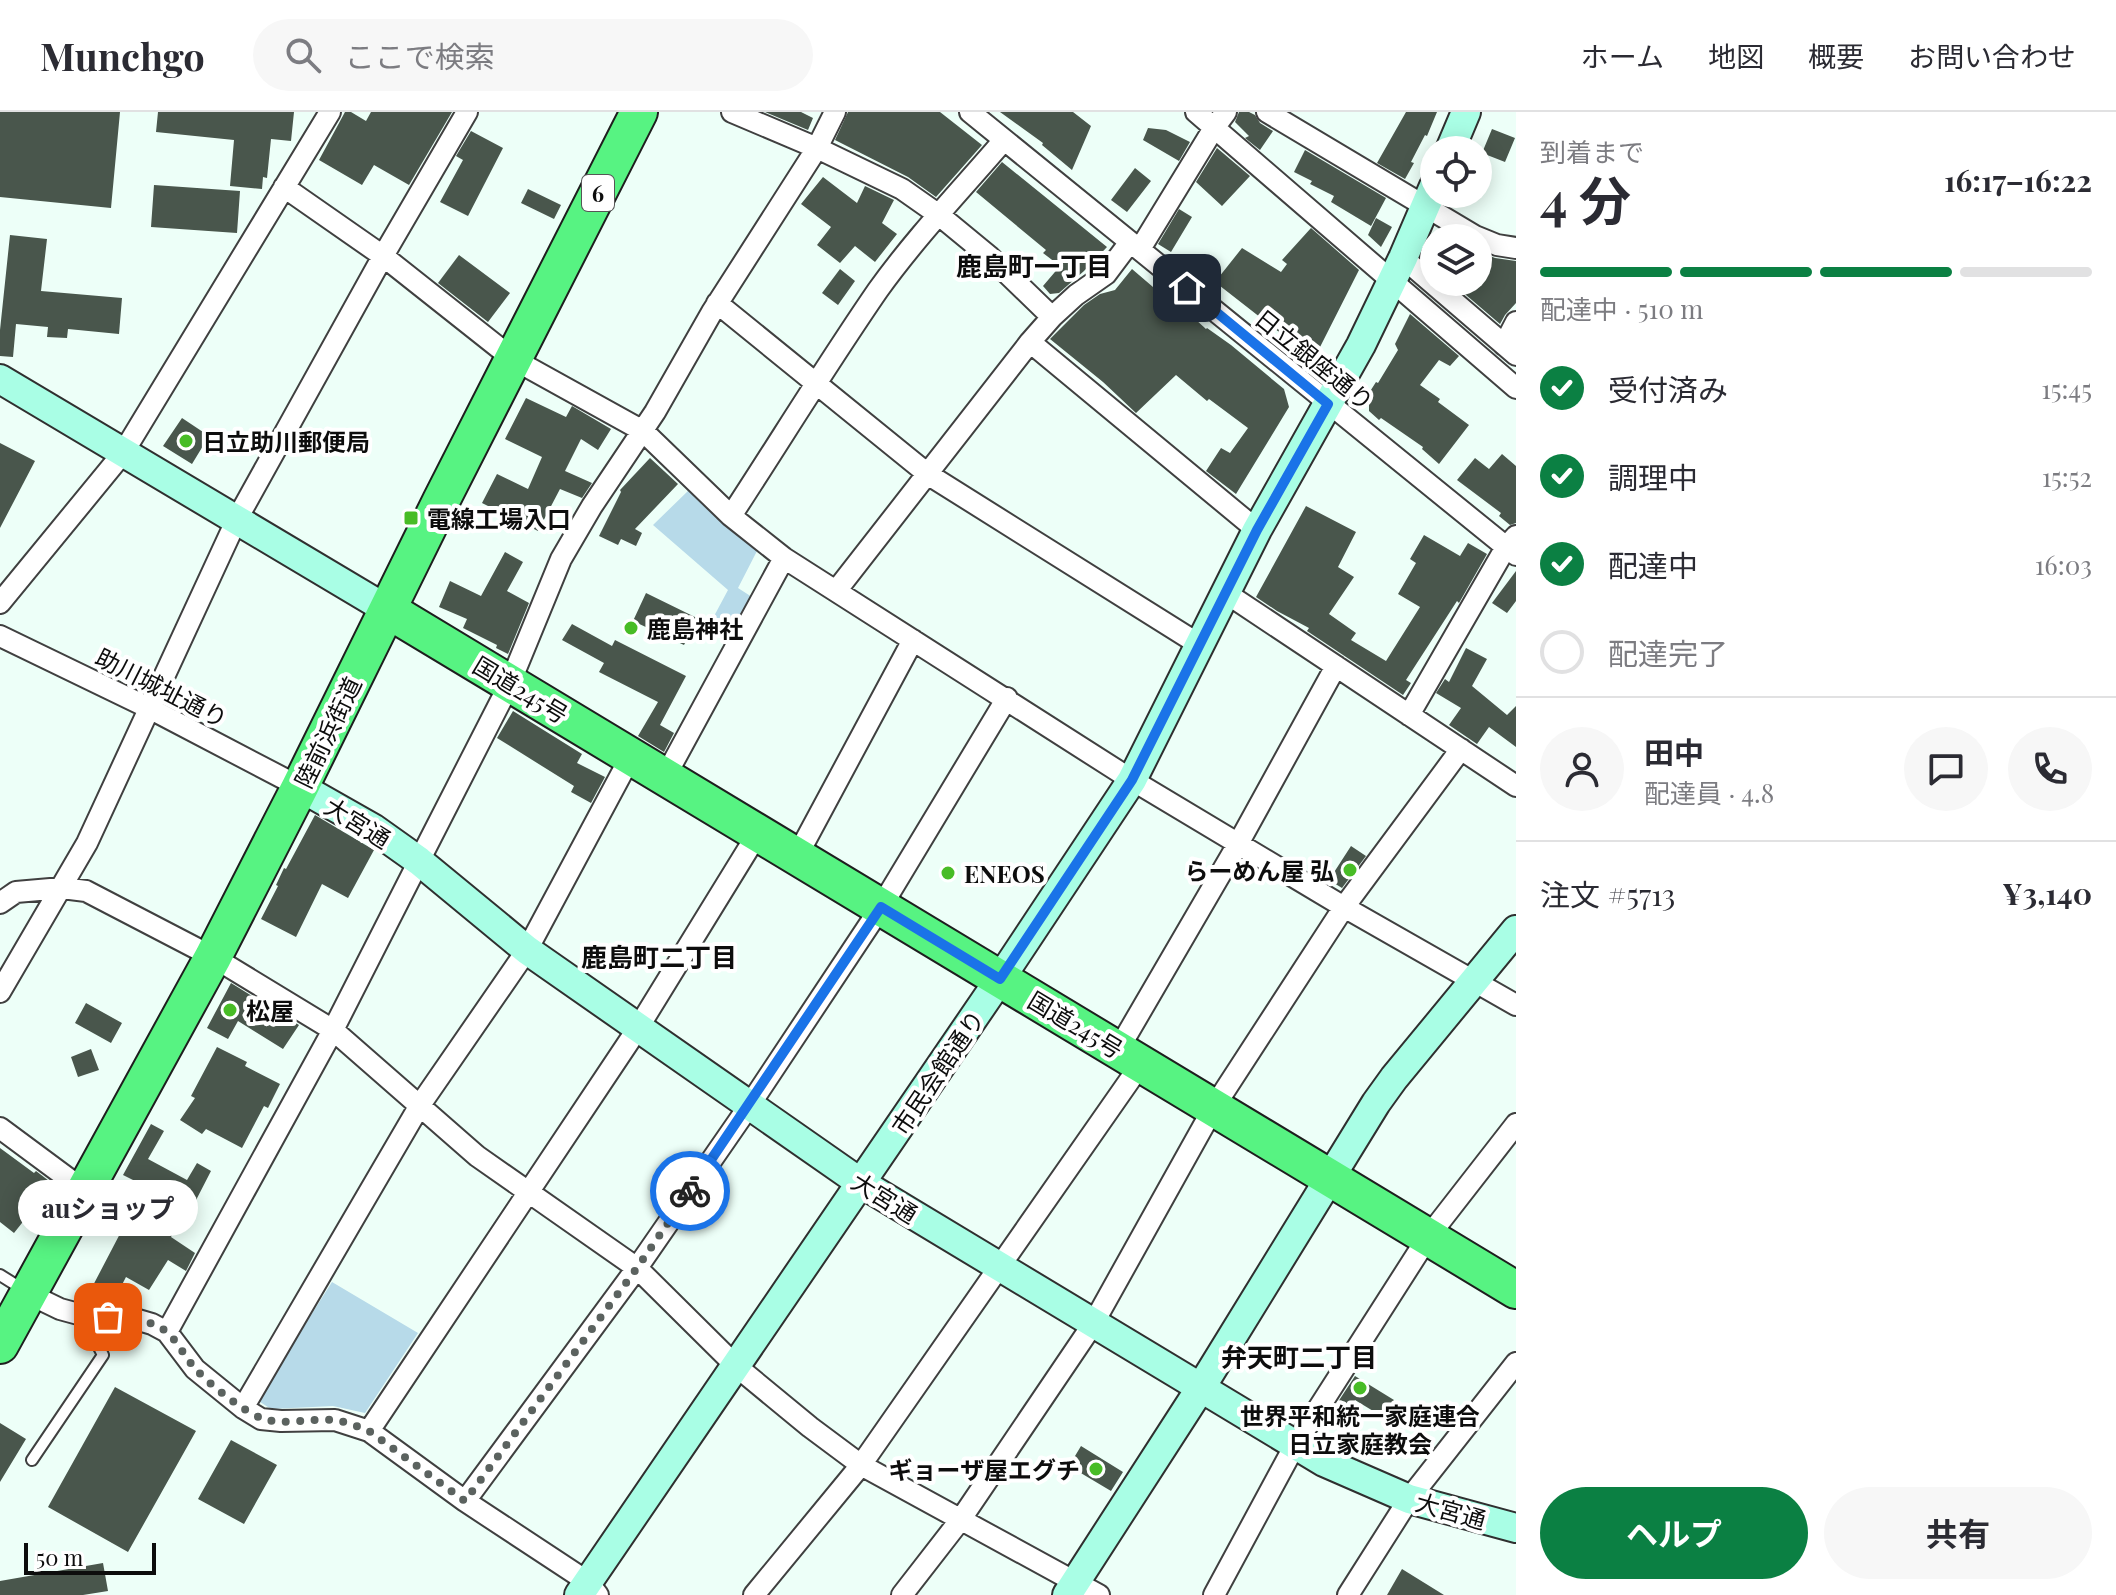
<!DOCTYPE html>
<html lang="ja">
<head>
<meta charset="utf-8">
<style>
	body { margin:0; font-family:"Playfair Display","Noto Sans JP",serif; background:#f7f7f7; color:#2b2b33; height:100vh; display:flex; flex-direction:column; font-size:30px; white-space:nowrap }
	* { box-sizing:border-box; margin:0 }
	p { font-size:26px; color:#7c7c81 }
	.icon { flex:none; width:44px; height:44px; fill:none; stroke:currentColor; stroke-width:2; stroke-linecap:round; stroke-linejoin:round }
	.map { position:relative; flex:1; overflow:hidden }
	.side { display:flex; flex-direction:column; background:#fff; width:600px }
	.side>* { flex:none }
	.fabs { position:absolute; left:1420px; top:24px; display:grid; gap:16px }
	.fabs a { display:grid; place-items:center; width:72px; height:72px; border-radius:50%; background:#fff; box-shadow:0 4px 20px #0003; font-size:40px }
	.scale { position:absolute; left:24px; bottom:20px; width:132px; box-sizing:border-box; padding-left:8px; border:4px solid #0d0d0d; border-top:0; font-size:22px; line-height:28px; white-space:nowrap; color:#0d0d0d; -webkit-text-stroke:6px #fff; paint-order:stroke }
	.pin { position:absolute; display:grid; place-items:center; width:68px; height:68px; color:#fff; margin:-34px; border-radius:16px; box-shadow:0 4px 12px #0006 }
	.courier { position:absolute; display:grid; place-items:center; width:80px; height:80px; margin:-40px; border:6px solid #1a73e8; border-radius:50%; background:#fff; color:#222; box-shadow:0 2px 10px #0007 }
	.bubble { position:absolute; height:56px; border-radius:28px; background:#fff; box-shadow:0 4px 20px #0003; font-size:26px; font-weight:700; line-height:56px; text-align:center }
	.head em { font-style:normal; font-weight:700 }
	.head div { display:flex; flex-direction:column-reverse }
	.head { display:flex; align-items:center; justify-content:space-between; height:136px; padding:0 24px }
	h1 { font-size:52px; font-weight:700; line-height:60px }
	.bar { display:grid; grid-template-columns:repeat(4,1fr); gap:12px 8px; align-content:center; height:96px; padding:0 24px }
	.bar i { height:10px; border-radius:6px; background:#e1e1e2 }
	.bar .selected { background:#0b8043 }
	.bar p { grid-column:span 4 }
	.line { display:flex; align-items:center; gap:20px; padding:0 24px; border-top:2px solid #e1e1e2 }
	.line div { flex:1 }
	.round { display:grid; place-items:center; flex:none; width:84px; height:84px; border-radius:42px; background:#f7f7f7 }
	ol { padding:0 24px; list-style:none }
	li { display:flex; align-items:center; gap:24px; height:88px }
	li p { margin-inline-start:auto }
	li .icon { padding:8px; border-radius:50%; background:#0b8043; color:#fff; stroke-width:4 }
	li:last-child { color:#7c7c81 }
	li i { width:44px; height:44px; border:4px solid #e1e1e2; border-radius:50% }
	.primary-button { display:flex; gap:16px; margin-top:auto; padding:16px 24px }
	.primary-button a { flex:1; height:92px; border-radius:48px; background:#0b8043; color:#fff; font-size:32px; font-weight:700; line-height:92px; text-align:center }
	.primary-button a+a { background:#f7f7f7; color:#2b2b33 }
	header { display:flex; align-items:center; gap:48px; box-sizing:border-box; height:112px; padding:0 40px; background:#fff; border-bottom:2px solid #e1e1e2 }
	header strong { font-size:38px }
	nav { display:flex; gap:44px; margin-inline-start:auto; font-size:28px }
	.search { width:560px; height:72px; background:#f7f7f7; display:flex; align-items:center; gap:20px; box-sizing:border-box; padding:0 28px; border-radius:44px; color:#7c7c81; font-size:30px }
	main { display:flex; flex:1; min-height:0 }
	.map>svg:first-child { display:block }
	.green { fill:#b7dae9 }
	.building { fill:#49564c }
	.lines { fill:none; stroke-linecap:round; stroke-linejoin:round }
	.lane-casing { stroke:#404040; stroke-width:14 }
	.street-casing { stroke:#404040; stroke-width:24 }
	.secondary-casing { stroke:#2f2f2f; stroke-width:32 }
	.highway-casing { stroke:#1e1e1e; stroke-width:40 }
	.lane { stroke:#fff; stroke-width:10 }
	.street { stroke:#fff; stroke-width:20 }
	.secondary { stroke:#a9fee5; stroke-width:28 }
	.highway { stroke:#57f382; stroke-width:36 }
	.done { stroke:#5b625f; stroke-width:8; stroke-dasharray:0 14.4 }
	.route { stroke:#1a73e8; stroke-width:10 }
	.poi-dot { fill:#48bc26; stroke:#fff; stroke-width:3 }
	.labels { text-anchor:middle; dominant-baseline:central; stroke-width:8; stroke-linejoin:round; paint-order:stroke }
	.shield { fill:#fff; stroke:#565656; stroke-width:2 }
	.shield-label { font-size:22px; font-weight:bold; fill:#0d0d0d }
	.street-label { font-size:24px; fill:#0d0d0d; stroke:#fff }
	.poi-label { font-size:24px; font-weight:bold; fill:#0d0d0d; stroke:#fff; text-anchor:start }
	.neighbourhood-label { font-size:26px; font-weight:bold; fill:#0d0d0d; stroke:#fff }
</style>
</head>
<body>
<header>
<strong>Munchgo</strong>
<div class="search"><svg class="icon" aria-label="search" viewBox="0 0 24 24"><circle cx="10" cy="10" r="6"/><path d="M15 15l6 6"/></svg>ここで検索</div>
<nav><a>ホーム</a><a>地図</a><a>概要</a><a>お問い合わせ</a></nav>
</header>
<main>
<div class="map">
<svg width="1516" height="1483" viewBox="0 0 1516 1483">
	<rect width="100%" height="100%" fill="#edfff8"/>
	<path class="green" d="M 690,377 L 738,424 L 757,439 L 738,476 L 752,485 L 733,519 L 713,506 L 728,478 L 653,413 Z
		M 332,1170 L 418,1221 L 365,1301 L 333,1294 L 271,1297 L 257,1288 Z"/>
	<path class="building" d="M 0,0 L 120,0 L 111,96 L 0,85 Z
		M 158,0 L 294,0 L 291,29 L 271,27 L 267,66 L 263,65 L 262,77 L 230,74 L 234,28 L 156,20 Z
		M 345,0 L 351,0 L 366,9 L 371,0 L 452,0 L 409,73 L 374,53 L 362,73 L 319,48 Z
		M 765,0 L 801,0 L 813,6 L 808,18 Z
		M 848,0 L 940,0 L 982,33 L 936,85 L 908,65 L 835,28 Z
		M 1000,0 L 1073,0 L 1091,14 L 1072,58 L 1042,33 L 1043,31 Z
		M 1239,0 L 1249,0 L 1255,3 L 1260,11 L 1273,19 L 1260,38 L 1245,26 L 1249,24 L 1235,10 Z
		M 1406,0 L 1437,0 L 1427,24 L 1425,23 L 1411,50 L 1414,51 L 1405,67 L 1377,51 Z
		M 1148,16 L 1166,18 L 1190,30 L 1179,49 L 1143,28 Z
		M 1492,17 L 1515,26 L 1505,50 L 1482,41 Z
		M 471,19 L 503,36 L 468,104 L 440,90 L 463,48 L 456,44 Z
		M 1217,36 L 1250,64 L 1222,94 L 1196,70 Z
		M 1305,38 L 1386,86 L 1371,114 L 1331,90 L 1334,84 L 1310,72 L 1312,69 L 1294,60 Z
		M 1002,50 L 1107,135 L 1084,159 L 1059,181 L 1050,182 L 1043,174 L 1060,154 L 1043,141 L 1046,138 L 976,80 Z
		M 1135,56 L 1151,69 L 1127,100 L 1111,88 Z
		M 823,65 L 857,91 L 865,74 L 894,88 L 882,111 L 897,122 L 875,150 L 855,134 L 840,151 L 817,133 L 831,115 L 801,92 Z
		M 154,73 L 240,79 L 237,121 L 151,115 Z
		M 528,77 L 561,93 L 554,107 L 521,91 Z
		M 1179,97 L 1192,105 L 1171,140 L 1158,132 Z
		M 1376,106 L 1392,115 L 1381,135 L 1368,123 Z
		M 1311,116 L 1359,158 L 1318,239 L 1308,241 L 1278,221 L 1279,220 L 1215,170 L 1242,136 L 1281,160 L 1287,152 L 1282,148 Z
		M 10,123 L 47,127 L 41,179 L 122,186 L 119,222 L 68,217 L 67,226 L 47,225 L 48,215 L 16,212 L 13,245 L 0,244 L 0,218 Z
		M 1478,139 L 1495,146 L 1516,149 L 1516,191 L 1505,203 L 1500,212 L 1459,177 L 1463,170 L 1478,170 Z
		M 459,143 L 510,181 L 488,210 L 438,171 Z
		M 840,157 L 855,169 L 838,193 L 822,181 Z
		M 1132,157 L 1181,199 L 1183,196 L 1206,217 L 1207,216 L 1231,233 L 1284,277 L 1289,295 L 1236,382 L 1206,359 L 1221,336 L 1230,341 L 1248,316 L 1209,287 L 1207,289 L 1176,263 L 1136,301 L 1103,270 L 1050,227 L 1084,193 L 1100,182 L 1115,178 Z
		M 1410,202 L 1459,244 L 1450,254 L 1439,248 L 1420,273 L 1440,287 L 1438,290 L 1469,313 L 1439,352 L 1422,337 L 1423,335 L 1381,306 L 1379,308 L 1369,299 L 1369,281 L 1376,270 L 1378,271 L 1398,238 L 1395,232 Z
		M 526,286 L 566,305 L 572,294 L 611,317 L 598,338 L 581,327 L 565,359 L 592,371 L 582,386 L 560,377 L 538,419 L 482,391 L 497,362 L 528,377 L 542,345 L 505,327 Z
		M 182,306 L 209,324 L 192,352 L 163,334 Z
		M 0,331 L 35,349 L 0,416 Z
		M 1502,342 L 1516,354 L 1516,411 L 1510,413 L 1499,404 L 1501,401 L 1457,368 L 1475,346 L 1489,357 Z
		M 650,346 L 678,372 L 635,417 L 642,421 L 636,434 L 621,427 L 618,433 L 599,424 L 621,380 L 620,378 Z
		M 1306,394 L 1356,420 L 1338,455 L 1354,465 L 1329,502 L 1356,521 L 1351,528 L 1386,549 L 1420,495 L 1398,482 L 1416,451 L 1410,447 L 1424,423 L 1460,444 L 1468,431 L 1487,442 L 1459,491 L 1457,489 L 1406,568 L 1411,571 L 1403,583 L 1307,519 L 1309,516 L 1277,499 L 1256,485 Z
		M 505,440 L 523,450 L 507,479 L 529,491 L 508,542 L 496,536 L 497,533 L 463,516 L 467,507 L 439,495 L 450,469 L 481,484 Z
		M 1516,459 L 1516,489 L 1507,501 L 1492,491 Z
		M 646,481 L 697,506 L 684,533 L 633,509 Z
		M 572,512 L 612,534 L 615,528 L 686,564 L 660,613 L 674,621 L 664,640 L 638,624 L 658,590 L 599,560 L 604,551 L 562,528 Z
		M 1466,536 L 1487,547 L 1472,574 L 1507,603 L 1516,594 L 1516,635 L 1489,615 L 1477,632 L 1449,613 L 1461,596 L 1436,581 L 1445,567 L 1449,570 Z
		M 513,599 L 582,642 L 577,651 L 605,665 L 591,691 L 571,680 L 574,674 L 497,626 Z
		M 315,703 L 374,738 L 348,786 L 322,772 L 296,825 L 261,807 L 278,774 L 276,773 L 284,756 L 286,757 Z
		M 1351,734 L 1366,744 L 1342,776 L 1329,768 Z
		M 231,871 L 299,913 L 283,937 L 238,909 L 228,927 L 207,916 Z
		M 86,891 L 122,911 L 111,931 L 75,911 Z
		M 217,935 L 247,950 L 245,954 L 280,972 L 268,996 L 264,994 L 242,1036 L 206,1017 L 202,1022 L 180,1008 L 195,986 L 191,984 Z
		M 91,937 L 99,958 L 78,965 L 71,945 Z
		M 151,1012 L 164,1019 L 148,1047 L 187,1068 L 197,1051 L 211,1059 L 193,1094 L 187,1090 L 171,1125 L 195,1141 L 186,1159 L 168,1148 L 149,1178 L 126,1165 L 112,1192 L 104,1192 L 88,1183 L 123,1116 L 113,1109 L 123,1094 L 157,1116 L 171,1087 L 123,1063 Z
		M 0,1036 L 34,1061 L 36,1059 L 53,1072 L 14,1121 L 0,1110 Z
		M 1355,1264 L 1394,1288 L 1383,1305 L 1355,1288 L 1348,1300 L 1336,1293 Z
		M 115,1275 L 196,1319 L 128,1440 L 48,1395 Z
		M 0,1311 L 26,1327 L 0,1370 Z
		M 231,1328 L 277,1353 L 244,1412 L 198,1387 Z
		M 1081,1334 L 1123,1360 L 1111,1379 L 1069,1354 Z
		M 103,1451 L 108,1479 L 83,1483 L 0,1483 L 0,1469 Z
		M 1402,1457 L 1444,1483 L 1387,1483 Z"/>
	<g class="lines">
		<defs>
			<path id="lane" d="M 0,1163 L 24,1178
				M 32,1348 L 103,1243 L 82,1203"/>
			<path id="street" d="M 732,0 L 817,36 L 902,77 L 939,103 L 990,145 L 1052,205 L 1030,230 L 1257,418
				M 970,0 L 1516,443
				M 1196,0 L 1516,276
				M 1267,0 L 1475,124 L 1497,133 L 1516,136
				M 284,75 L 383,144 L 513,247 L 643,319 L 731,404 L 784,446 L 1132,668 L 1344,795 L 1516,893
				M 1140,137 L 1214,16 L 1226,0
				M 1403,146 L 1516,243
				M 717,191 L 929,363 L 1200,533
				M 1052,205 L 1076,183 L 1106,162 L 1130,130
				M 1504,233 L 1516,210
				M 731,404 C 780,329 827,252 878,178 C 916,125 962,77 1004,28
				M 836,479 L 1030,230
				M 1226,481 L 1516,674
				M 0,491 L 123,341 L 330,0
				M 0,524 L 149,596 L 300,675
				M 1409,603 L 1506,435 L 1516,424
				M 665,665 L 784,446
				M 797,744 L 913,528
				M 0,791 L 16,780 L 62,776 L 86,779 L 213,845 L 333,918 L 477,1044 L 637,1156 L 736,1254 L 810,1315 L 861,1353 L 1099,1483
				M 0,880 L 87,731 L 237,407 L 383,144 L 467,0
				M 1118,938 L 1238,732 L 1336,554
				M 0,1016 L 85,1079
				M 29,1182 L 60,1197 L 82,1203 L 135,1207 L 152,1212 L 167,1220 L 195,1257 L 243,1296 L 261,1307 L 281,1309 L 335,1308 L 369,1319 L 465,1389 L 588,1470 L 598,1483
				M 167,1220 L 333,918 L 419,749 L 510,571 L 561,447 L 592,394 L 655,300 L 712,200 L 817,36 L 835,0
				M 243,1296 L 420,993 L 527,838 L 631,644
				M 369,1319 L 638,916 L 758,721
				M 465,1389 L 637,1156 L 749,994 L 881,795 L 1007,586
				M 754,1483 L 861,1353 L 1141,952
				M 902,1483 L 961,1407 L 1093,1212 L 1214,995 L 1344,795 L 1461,637
				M 1214,1483 L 1295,1333 L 1428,1125 L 1516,1012
				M 1348,1483 L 1409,1387 L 1516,1251"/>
			<path id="secondary" d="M 1450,38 L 1466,0
				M 0,267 L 388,498
				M 300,675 L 374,717 L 419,749 L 527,838 L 861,1071 L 1324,1350 L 1409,1387 L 1516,1416
				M 579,1483 L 1000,867 L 1132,668 L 1257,418 L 1361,233 L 1403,146 L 1434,74
				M 1067,1483 L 1200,1277 L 1376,991 L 1394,966 L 1516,818"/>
			<path id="highway" d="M 388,498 L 1516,1178
				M 0,1233 L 213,845 L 300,675 L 441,389 L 639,0"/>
		</defs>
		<use href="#lane" class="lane-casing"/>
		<use href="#street" class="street-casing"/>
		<use href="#secondary" class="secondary-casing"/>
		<use href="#highway" class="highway-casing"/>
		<use href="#lane" class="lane"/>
		<use href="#street" class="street"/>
		<use href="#secondary" class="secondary"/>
		<use href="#highway" class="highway"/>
	</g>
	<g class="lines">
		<path class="done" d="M 108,1205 C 128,1206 150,1207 167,1220 C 177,1229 184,1243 193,1254 C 204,1268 244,1300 261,1306 C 283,1314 311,1306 334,1308 C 346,1309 358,1315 369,1319 L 465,1389 L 637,1156 L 690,1079"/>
		<path class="route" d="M 690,1079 L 881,795 L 1000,867 L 1132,668 L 1257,418 L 1328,292 L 1187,176"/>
	</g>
	<g class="poi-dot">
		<circle cx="186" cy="329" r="8"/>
		<rect x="403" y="398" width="16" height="16" rx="4"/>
		<circle cx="631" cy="516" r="8"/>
		<circle cx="1350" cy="758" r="8"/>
		<circle cx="948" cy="761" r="8"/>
		<circle cx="230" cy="898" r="8"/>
		<circle cx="1360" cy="1276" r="8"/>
		<circle cx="1096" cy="1357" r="8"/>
	</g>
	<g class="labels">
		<rect class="shield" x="582" y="63" width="32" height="36" rx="6"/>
		<g class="shield-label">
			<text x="598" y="81">6</text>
		</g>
		<g class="street-label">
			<text transform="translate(1315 247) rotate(39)">日立銀座通り</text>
			<text transform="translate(162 575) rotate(27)">助川城址通り</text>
			<text transform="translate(521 577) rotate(31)">国道245号</text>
			<text transform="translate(327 620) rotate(-64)">陸前浜街道</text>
			<text transform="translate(358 710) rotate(32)">大宮通</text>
			<text transform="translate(1076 912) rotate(31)">国道245号</text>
			<text transform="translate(937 960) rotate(-56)">市民会館通り</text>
			<text transform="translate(885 1085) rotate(32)">大宮通</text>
			<text transform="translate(1451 1398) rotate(16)">大宮通</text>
		</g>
		<g class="poi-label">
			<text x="202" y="329">日立助川郵便局</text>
			<text x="427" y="406">電線工場入口</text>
			<text x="647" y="516">鹿島神社</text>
			<text x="1334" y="758" text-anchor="end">らーめん屋 弘</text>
			<text x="964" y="761">ENEOS</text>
			<text x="246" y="898">松屋</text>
			<text x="1360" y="1303" text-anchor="middle">世界平和統一家庭連合<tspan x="1360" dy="28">日立家庭教会</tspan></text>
			<text x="1080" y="1357" text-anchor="end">ギョーザ屋エグチ</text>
		</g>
		<g class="neighbourhood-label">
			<text x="1034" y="153">鹿島町一丁目</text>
			<text x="659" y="844">鹿島町二丁目</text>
			<text x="1299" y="1244">弁天町二丁目</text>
		</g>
	</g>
</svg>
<div class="fabs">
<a><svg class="icon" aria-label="locate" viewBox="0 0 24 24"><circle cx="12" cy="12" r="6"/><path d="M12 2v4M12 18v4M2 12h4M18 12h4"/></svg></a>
<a><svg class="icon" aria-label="layers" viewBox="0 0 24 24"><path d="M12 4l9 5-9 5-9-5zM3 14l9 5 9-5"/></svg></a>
</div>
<div class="scale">50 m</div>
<div class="pin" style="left:108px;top:1205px;background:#ea580c"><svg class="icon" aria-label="bag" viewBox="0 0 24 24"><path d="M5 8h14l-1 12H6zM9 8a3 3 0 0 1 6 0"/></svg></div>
<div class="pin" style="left:1187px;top:176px;background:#1f2937"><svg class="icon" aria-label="home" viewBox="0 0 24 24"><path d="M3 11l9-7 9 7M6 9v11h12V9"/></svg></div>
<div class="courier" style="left:690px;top:1079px"><svg class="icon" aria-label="bike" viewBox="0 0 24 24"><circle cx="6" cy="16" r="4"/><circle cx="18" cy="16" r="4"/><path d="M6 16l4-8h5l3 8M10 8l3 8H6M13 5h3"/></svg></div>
<div class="bubble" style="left:18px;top:1068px;width:180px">auショップ</div>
</div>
<section class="side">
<div class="head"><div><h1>4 分</h1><p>到着まで</p></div><em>16:17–16:22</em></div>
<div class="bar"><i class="selected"></i><i class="selected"></i><i class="selected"></i><i></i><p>配達中 · 510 m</p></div>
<ol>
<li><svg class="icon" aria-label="check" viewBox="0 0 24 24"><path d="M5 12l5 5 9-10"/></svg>受付済み<p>15:45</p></li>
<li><svg class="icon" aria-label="check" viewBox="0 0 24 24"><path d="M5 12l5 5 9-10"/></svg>調理中<p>15:52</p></li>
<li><svg class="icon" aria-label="check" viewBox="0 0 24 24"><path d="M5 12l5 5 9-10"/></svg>配達中<p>16:03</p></li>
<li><i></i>配達完了</li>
</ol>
<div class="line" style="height:144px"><a class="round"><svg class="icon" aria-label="person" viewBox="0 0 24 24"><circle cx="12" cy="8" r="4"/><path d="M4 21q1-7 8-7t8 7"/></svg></a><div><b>田中</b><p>配達員 · 4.8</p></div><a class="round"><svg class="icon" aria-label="chat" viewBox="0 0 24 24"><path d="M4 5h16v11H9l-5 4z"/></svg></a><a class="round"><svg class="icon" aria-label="phone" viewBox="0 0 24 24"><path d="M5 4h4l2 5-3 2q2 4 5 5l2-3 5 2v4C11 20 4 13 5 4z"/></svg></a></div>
<div class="line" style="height:104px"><div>注文 #5713</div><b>¥3,140</b></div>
<div class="primary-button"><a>ヘルプ</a><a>共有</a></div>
</section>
</main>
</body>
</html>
